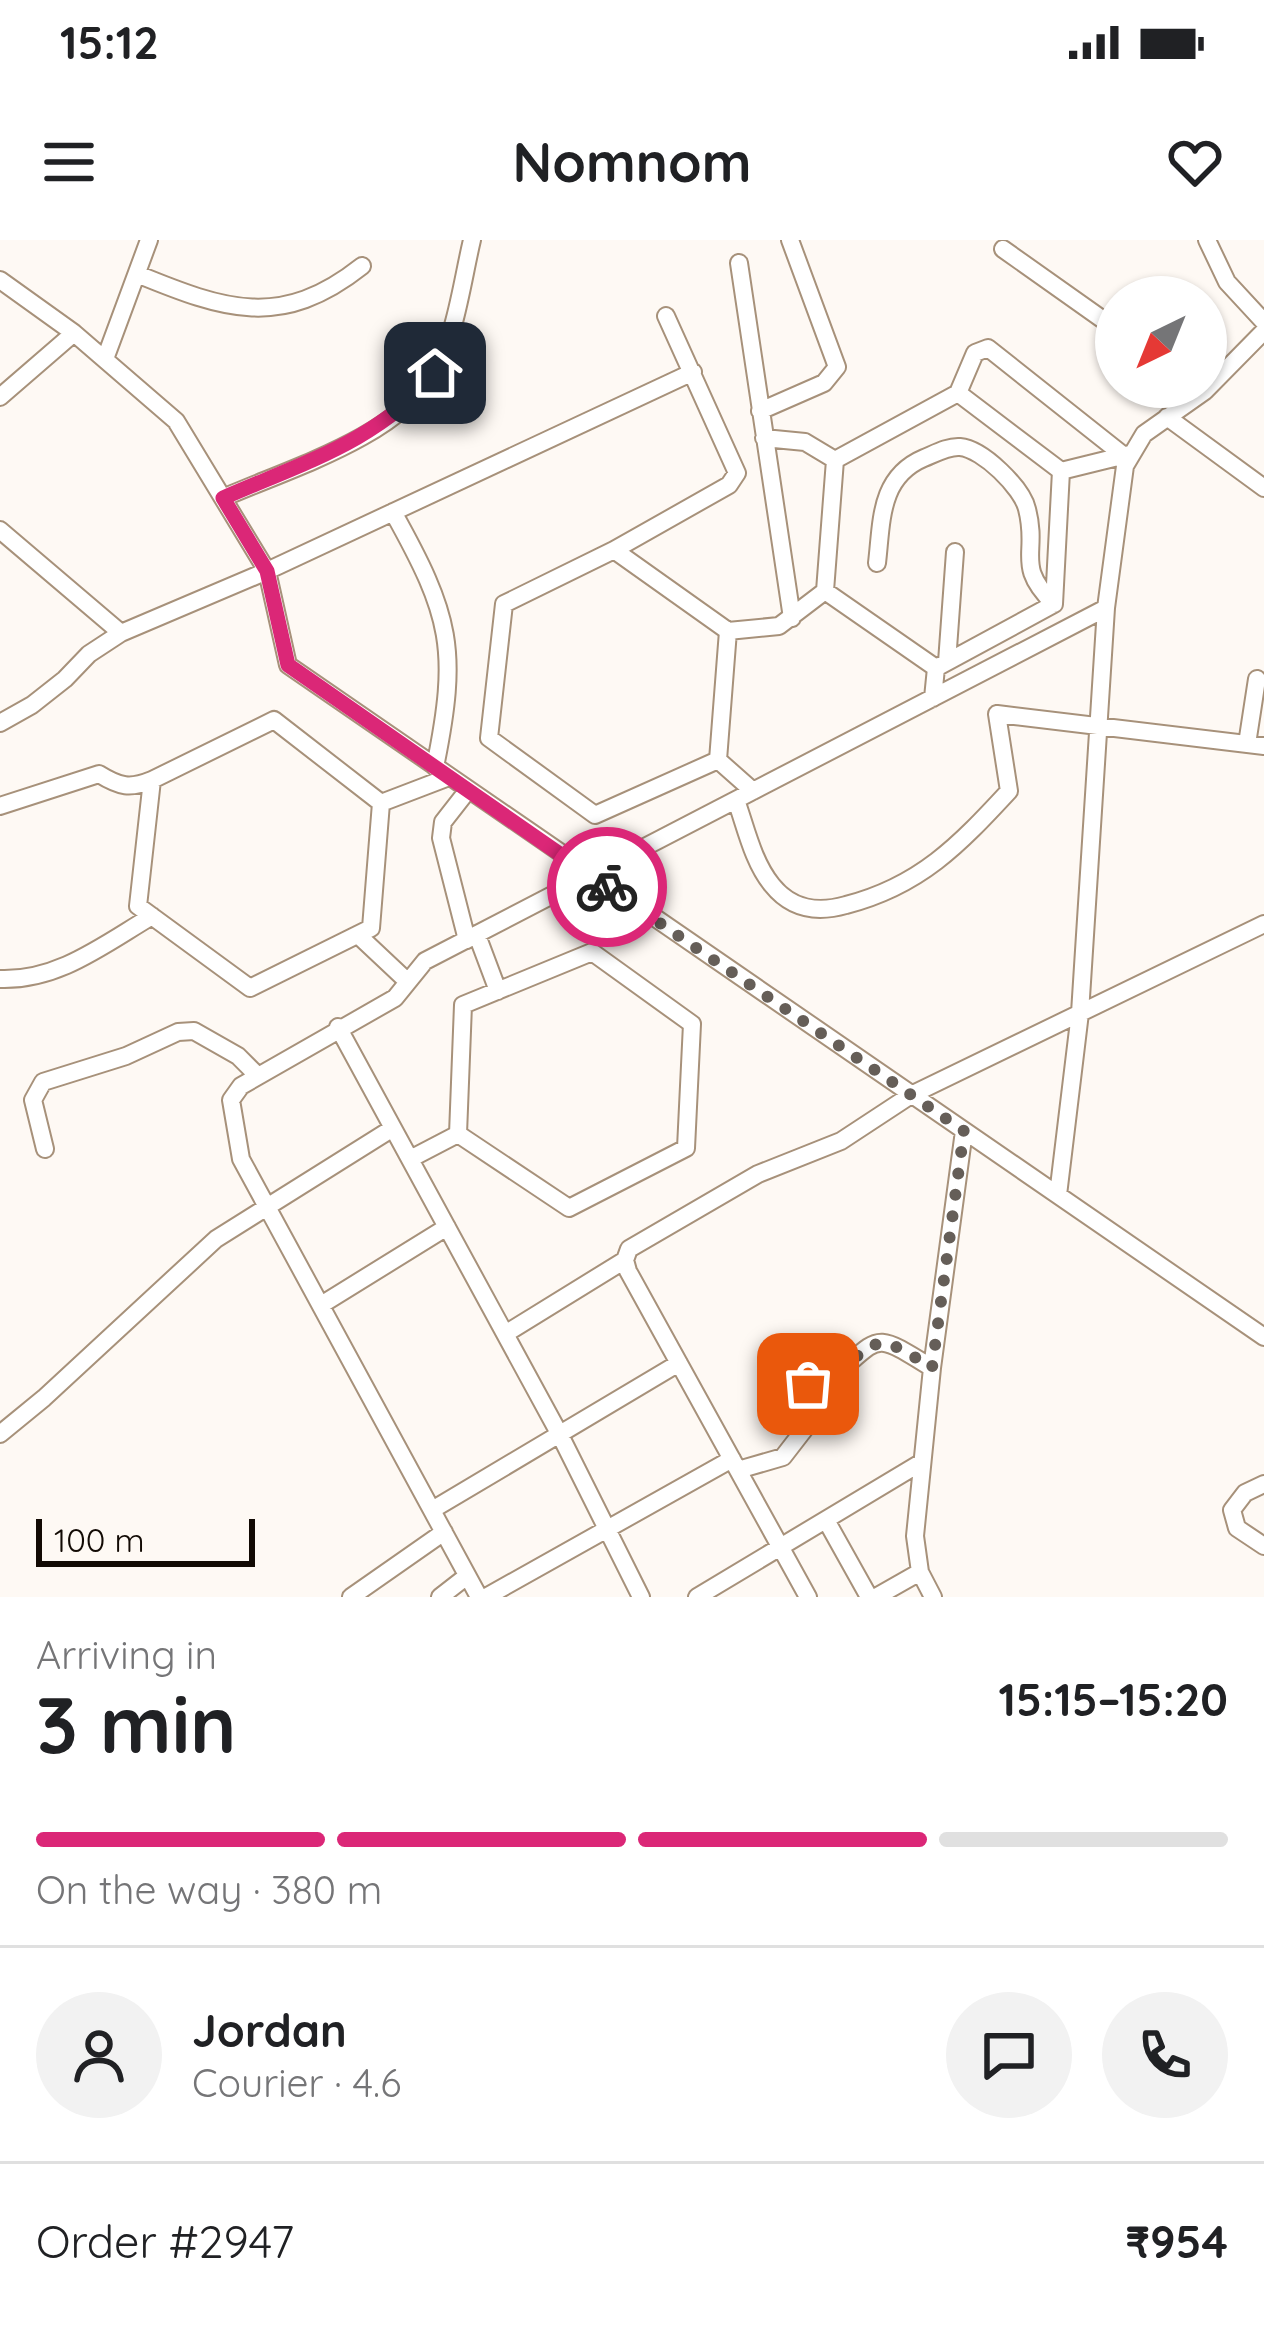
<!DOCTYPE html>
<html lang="en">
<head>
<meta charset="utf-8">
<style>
	body { margin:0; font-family:Quicksand,sans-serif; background:#f2f2f2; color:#202124; height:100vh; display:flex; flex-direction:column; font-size:45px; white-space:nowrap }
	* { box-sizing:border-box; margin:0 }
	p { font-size:39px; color:#757577 }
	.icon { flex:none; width:66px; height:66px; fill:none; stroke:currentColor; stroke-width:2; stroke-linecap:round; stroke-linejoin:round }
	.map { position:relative; height:1357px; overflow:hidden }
	.side { display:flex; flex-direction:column; background:#fff; flex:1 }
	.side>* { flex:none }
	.needle { width:78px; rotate:223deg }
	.tools { position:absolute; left:1095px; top:36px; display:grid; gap:24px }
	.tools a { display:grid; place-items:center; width:132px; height:132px; border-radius:50%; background:#fff; box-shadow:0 3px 9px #0004; font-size:60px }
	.scale { position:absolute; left:36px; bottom:30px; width:219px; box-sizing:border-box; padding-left:12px; border:6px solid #120a04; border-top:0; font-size:33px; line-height:42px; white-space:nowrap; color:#120a04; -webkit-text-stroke:9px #fef9f4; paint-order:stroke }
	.pin { position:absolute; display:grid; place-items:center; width:102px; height:102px; color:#fff; margin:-51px; border-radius:24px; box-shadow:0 6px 18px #0006 }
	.courier { position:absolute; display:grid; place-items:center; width:120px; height:120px; margin:-60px; border:9px solid #db2777; border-radius:50%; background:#fff; color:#222; box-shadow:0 3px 15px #0007 }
	.headline em { font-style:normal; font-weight:800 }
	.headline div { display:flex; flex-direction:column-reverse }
	.headline { display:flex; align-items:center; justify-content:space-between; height:204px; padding:0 36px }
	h1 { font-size:78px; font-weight:800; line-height:90px }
	.bar { display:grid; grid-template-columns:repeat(4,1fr); gap:18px 12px; align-content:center; height:144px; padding:0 36px }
	.bar i { height:15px; border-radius:9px; background:#e0e0e0 }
	.bar .selected { background:#db2777 }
	.bar p { grid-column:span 4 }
	.line { display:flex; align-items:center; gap:30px; padding:0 36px; border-top:3px solid #e0e0e0 }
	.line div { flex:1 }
	.round { display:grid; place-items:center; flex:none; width:126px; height:126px; border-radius:63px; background:#f2f2f2 }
	.status { display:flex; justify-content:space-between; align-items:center; height:84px; padding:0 60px; background:#fff; direction:ltr }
	.status svg { height:33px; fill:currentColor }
	header { display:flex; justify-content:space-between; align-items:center; height:156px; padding:0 36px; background:#fff; font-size:54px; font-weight:800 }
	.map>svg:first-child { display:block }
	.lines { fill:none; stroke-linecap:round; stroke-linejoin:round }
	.minor-casing { stroke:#a7917a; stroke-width:20 }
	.minor { stroke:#fff; stroke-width:16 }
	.done { stroke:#655e58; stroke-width:12; stroke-dasharray:0 21.6 }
	.route { stroke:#db2777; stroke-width:15 }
</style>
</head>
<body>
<div class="status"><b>15:12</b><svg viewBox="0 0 49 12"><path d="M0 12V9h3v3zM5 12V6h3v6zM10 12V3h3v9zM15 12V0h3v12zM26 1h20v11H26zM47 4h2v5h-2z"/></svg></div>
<header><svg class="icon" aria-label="menu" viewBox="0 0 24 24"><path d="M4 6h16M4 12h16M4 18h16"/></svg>Nomnom<svg class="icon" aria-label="heart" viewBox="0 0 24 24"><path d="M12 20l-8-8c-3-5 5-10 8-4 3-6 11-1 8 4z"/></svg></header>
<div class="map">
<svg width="1264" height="1357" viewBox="0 0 1264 1357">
	<rect width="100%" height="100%" fill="#fef9f4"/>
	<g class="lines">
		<defs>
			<path id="minor" d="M 1207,0 L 1227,42 L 1264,82
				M 1003,9 L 1116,89
				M 739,23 L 792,378
				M 137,34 C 225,70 281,90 362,26
				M 0,40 L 74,93 L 176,181 L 267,331 L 288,425 L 1264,1097
				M 105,119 L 149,0
				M 958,153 L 975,113 L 988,108 L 1123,215
				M 0,157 L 74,93
				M 760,171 L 824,143 L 837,127 L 790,0
				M 1167,177 L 1264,248
				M 764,198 L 805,202 L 835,220
				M 1061,231 L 1130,214
				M 223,258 C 288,229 398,197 434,133 C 456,95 462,42 472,0
				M 393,272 C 451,376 459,409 435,527
				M 0,290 L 121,393
				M 614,310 L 728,391 L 718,520 L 595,575 L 489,498 L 504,364 Z
				M 614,310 L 729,245 L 737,233 L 666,76
				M 877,323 C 882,281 879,237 924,218 C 934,214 948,206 960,207 C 983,209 1022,248 1027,269 C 1039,315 1014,324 1054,364
				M 728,391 L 779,386 L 825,351
				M 947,422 L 955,312
				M 933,458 L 936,428 L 1054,364 L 1061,231 L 958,153 L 835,220 L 825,351 L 936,428
				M 274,480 L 381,563 L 371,688 L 250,748 L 138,666 L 152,540 Z
				M 0,483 L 32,465 L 65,439 L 89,414 L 121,393 L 267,331 L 693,132
				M 1247,504 L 1257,439
				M 718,520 L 753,551
				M 736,560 C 746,588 753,622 772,645 C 792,670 818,673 846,665 C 920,646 959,605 1009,551 L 997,474 L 1264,506
				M 381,563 L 449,537
				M 0,566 L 99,534 C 120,547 130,549 152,540
				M 358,695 L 408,742
				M 477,695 L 498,751
				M 467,700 L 441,598 L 443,582 L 468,550
				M 592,712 L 692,784 L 686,908 L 569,968 L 458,894 L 463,765 Z
				M 0,739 C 58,741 103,705 152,676
				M 338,787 L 560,1195 L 641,1357
				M 45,909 L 33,860 L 43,842 L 126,816 L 178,792 L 194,791 L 238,816 L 258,836
				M 410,919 L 458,894
				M 1058,955 L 1080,773 L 1106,368 L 1125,226 L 1144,194 L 1205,151 L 1264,91
				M 321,1065 L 447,987
				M 505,1094 L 625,1020
				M 0,1194 L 44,1158 L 216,999 L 393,888
				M 738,1230 L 783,1217 L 817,1173 L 806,1149 C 811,1136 820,1138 832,1138 C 882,1096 871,1090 932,1128
				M 1264,1244 L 1245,1253 L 1232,1270 L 1237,1288 L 1264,1306
				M 432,1270 L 679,1123
				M 826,1280 L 869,1357
				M 351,1357 L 444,1292
				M 440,1357 L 467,1336
				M 479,1357 L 241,919 L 231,860 L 241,846 L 395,758 L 425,721 L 1106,368
				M 486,1357 L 732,1219
				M 697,1357 L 922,1222
				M 808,1357 L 628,1031 L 625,1020 L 629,1009 L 758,934 L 841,901 L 911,855 L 1264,684
				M 876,1357 L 920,1332
				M 933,1357 L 920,1332 L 915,1296 L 932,1128 L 964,891"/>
		</defs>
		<use href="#minor" class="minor-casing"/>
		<use href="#minor" class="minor"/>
	</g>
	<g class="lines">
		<path class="done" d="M 607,647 L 964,891 L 932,1128 C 874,1091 880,1097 832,1138 L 818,1137 L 808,1144"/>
		<path class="route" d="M 435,133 C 379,201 302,223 223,258 L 267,331 L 288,425 L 607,647"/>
	</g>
</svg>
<div class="tools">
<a><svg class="needle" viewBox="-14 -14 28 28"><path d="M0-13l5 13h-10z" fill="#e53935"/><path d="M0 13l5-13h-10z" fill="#757577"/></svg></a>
</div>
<div class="scale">100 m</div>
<div class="pin" style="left:808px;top:1144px;background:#ea580c"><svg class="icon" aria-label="bag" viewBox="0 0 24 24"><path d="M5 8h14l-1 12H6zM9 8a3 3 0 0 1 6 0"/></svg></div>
<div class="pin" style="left:435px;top:133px;background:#1f2937"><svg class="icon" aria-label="home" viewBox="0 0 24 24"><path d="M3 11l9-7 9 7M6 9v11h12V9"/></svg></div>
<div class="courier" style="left:607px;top:647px"><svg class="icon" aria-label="bike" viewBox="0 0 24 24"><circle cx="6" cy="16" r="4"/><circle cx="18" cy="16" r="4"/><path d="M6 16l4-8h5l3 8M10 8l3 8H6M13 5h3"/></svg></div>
</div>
<section class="side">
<div class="headline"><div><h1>3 min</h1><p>Arriving in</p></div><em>15:15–15:20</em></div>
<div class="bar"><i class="selected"></i><i class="selected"></i><i class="selected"></i><i></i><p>On the way · 380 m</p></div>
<div class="line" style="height:216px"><a class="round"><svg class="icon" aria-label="person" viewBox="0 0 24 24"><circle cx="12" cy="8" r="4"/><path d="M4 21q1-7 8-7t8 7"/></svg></a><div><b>Jordan</b><p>Courier · 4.6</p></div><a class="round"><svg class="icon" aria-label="chat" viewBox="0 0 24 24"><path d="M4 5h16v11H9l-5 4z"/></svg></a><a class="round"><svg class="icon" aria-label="phone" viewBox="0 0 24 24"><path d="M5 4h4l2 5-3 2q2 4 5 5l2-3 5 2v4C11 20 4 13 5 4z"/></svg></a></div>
<div class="line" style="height:156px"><div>Order #2947</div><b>₹954</b></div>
</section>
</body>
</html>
